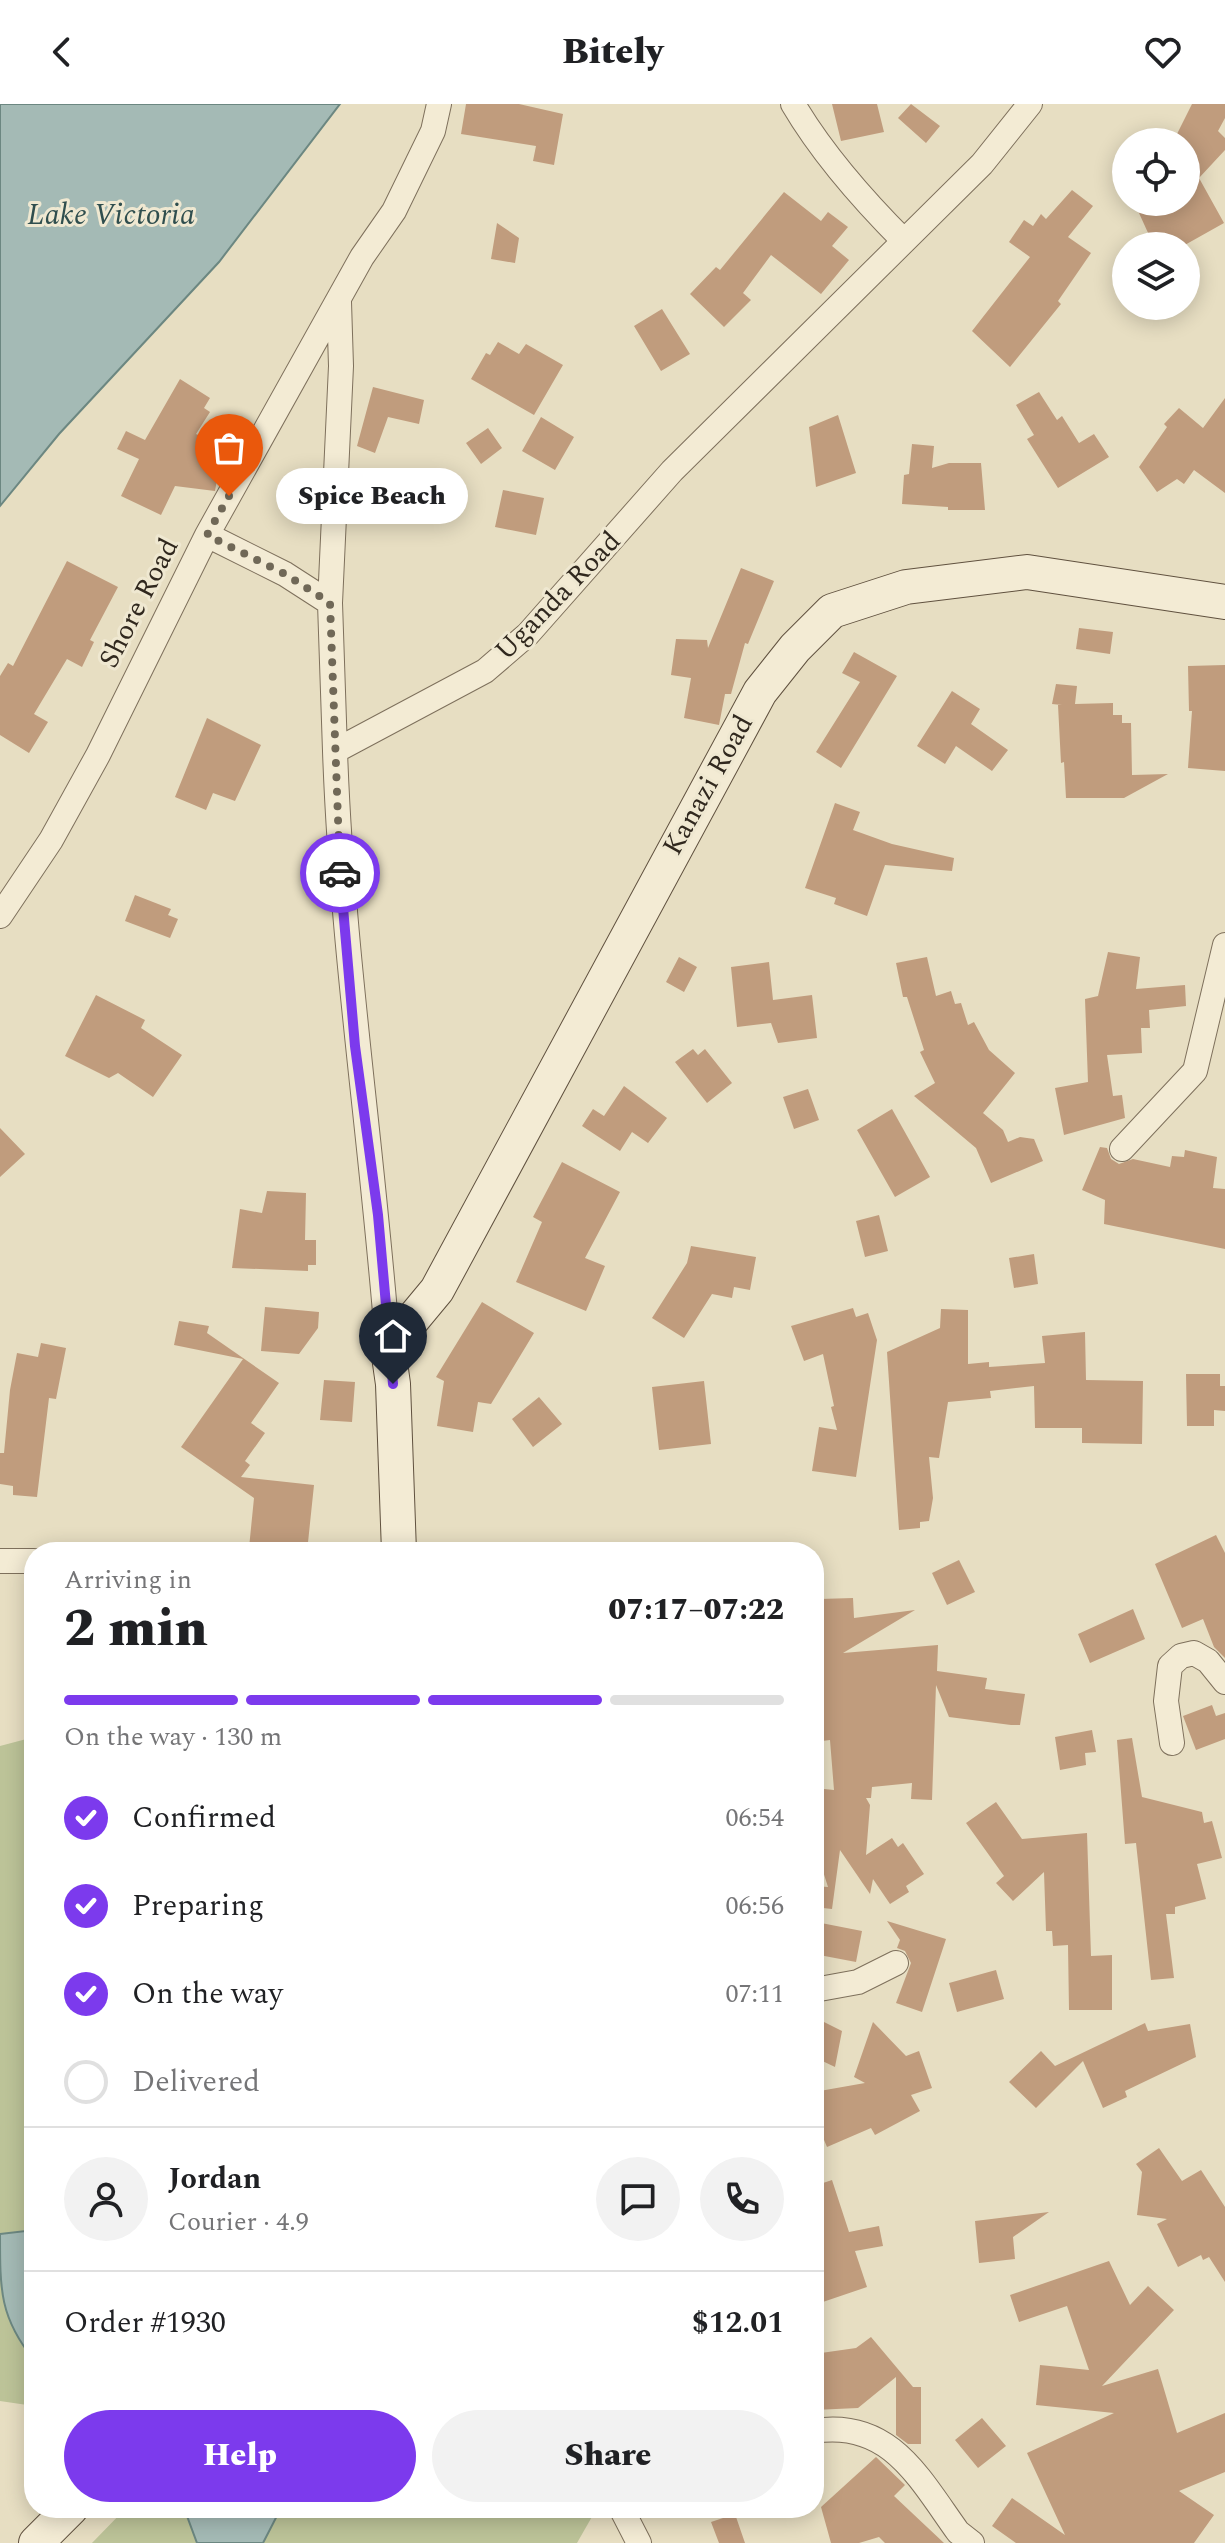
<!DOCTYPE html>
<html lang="en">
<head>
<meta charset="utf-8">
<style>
	body { margin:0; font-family:Spectral,serif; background:#f2f2f2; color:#202124; height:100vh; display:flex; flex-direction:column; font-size:30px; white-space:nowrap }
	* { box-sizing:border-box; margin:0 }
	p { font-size:26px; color:#757577 }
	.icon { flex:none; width:44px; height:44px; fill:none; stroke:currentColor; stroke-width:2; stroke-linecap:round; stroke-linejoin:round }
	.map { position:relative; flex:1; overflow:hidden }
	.panel { position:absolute; left:24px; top:1438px; width:800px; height:976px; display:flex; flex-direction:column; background:#fff; border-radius:32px; box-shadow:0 4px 20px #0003 }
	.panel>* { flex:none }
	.fabs { position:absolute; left:1112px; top:24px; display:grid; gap:16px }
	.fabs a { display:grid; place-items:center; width:88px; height:88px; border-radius:50%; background:#fff; box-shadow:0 4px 20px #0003; font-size:40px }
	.pin { position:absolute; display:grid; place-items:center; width:68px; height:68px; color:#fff; margin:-82px -34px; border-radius:50% 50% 50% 0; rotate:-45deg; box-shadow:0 0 8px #0007 }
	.pin .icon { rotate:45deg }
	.courier { position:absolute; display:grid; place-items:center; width:80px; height:80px; margin:-40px; border:6px solid #7c3aed; border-radius:50%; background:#fff; color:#222; box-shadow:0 2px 10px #0007 }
	.bubble { position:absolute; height:56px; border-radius:28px; background:#fff; box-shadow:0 4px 20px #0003; font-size:26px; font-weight:800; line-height:56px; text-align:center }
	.headline em { font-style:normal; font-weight:800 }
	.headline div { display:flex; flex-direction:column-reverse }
	.headline { display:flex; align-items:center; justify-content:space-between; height:136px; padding:0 40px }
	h1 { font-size:52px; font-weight:800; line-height:60px }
	.bar { display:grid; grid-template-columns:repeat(4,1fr); gap:12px 8px; align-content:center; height:96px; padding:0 40px }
	.bar i { height:10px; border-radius:6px; background:#e0e0e0 }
	.bar .selected { background:#7c3aed }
	.bar p { grid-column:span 4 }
	.line { display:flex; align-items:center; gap:20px; padding:0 40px; border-top:2px solid #e0e0e0 }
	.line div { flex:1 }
	.round { display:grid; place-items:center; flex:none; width:84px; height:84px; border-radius:42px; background:#f2f2f2 }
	ol { padding:0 40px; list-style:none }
	li { display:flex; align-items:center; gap:24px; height:88px }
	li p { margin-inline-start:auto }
	li .icon { padding:8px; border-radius:50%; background:#7c3aed; color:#fff; stroke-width:4 }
	li:last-child { color:#757577 }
	li i { width:44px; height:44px; border:4px solid #e0e0e0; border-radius:50% }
	.primary-button { display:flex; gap:16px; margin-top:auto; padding:16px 40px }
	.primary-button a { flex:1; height:92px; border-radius:48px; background:#7c3aed; color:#fff; font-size:32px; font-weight:800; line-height:92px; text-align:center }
	.primary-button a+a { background:#f2f2f2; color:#202124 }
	header { display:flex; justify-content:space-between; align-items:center; height:104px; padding:0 40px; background:#fff; font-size:36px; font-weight:800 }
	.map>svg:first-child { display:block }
	.green { fill:#bcc398 }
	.water { fill:#a4bab5; stroke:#6c8781; stroke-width:2 }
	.building { fill:#c09c7d }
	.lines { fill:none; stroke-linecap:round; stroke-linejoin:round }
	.minor-casing { stroke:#7e705c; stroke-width:26 }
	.secondary-casing { stroke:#60513f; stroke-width:36 }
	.minor { stroke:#f3ebd4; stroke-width:24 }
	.secondary { stroke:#f3ebd4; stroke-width:34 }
	.done { stroke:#706857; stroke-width:8; stroke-dasharray:0 14.4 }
	.route { stroke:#7c3aed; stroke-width:10 }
	.labels { text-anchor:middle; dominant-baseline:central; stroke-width:6; stroke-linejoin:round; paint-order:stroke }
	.street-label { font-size:28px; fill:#30281e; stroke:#efe8d1 }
	.water-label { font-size:30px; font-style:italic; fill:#2f4e4e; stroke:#efe8d1 }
</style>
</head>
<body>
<header><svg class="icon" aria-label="back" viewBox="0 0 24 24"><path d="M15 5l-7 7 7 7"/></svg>Bitely<svg class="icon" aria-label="heart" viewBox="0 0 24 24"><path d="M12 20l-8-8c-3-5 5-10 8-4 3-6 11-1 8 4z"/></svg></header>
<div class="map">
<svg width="1225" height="2439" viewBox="0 0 1225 2439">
	<rect width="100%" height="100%" fill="#e7dec2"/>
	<path class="green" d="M 34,1633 L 34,2302 L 0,2297 L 0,1642 Z
		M 126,2404 L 597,2404 L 577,2439 L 92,2439 Z"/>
	<path class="water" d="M 0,0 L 340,0 L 219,158 L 59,330 L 0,402 Z
		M 34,2126 L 34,2256 C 0,2214 0,2187 0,2130 Z
		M 184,2404 L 281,2404 L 263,2439 L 197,2439 Z"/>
	<path class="building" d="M 466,0 L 519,0 L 563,10 L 554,61 L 533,57 L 536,42 L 461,30 Z
		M 832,0 L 877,0 L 884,28 L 841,37 Z
		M 911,0 L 940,22 L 926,39 L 898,14 Z
		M 1192,0 L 1225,0 L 1225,14 L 1218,27 L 1225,34 L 1225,46 L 1199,74 L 1224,119 L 1183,142 L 1154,142 L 1134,98 L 1186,98 L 1186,38 L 1173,38 Z
		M 1072,86 L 1093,102 L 1068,133 L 1091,149 L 1058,197 L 1061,200 L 1010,263 L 972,227 L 1030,153 L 1009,138 L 1024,116 L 1033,122 L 1041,110 L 1046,115 Z
		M 784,88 L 821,117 L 828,108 L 848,123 L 832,142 L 849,156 L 821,190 L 771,151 L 743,189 L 751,196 L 724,223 L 690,190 L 716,163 L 720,166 Z
		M 497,119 L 519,134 L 515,159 L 491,155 Z
		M 662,205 L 690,250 L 661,267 L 634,222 Z
		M 498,238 L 519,250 L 526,240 L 563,261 L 534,311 L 471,275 L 486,249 L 490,251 Z
		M 180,275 L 210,294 L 204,304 L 210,308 L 196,330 L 230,346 L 218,370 L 215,387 L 175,382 L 161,411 L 121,392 L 139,355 L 117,345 L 126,327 L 145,336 Z
		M 373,283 L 424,296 L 419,320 L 388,313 L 375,349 L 357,342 Z
		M 1039,288 L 1057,316 L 1062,312 L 1079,339 L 1094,330 L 1109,353 L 1058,384 L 1027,335 L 1034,331 L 1016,301 Z
		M 1225,294 L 1225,389 L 1194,366 L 1184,380 L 1177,375 L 1157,388 L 1139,363 L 1167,323 L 1164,320 L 1179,304 L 1203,324 Z
		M 838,311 L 856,369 L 816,383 L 809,323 Z
		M 541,313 L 574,333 L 555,366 L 522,347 Z
		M 488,324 L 502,344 L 481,360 L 466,339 Z
		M 912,340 L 934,342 L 932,364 L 949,359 L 981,359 L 985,406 L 948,406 L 948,403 L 902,400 L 904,371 L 909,370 Z
		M 503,386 L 544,394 L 536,431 L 495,423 Z
		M 67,457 L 118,483 L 90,536 L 94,538 L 82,563 L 67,555 L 34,610 L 48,618 L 29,649 L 0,631 L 0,572 L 8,559 L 13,562 Z
		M 741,464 L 774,477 L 748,540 L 745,539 L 731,590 L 725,590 L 719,621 L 684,614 L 691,574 L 671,571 L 676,535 L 707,536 L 708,544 Z
		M 1079,524 L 1113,528 L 1110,550 L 1076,545 Z
		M 854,548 L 897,572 L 841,664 L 816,648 L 860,578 L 842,569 Z
		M 1225,561 L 1225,667 L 1188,664 L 1192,607 L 1189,607 L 1188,562 Z
		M 1056,580 L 1077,582 L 1075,600 L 1113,599 L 1113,611 L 1122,611 L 1122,619 L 1131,619 L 1132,671 L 1168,670 L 1124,694 L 1066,694 L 1064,658 L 1061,659 L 1058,601 L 1062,601 L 1052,600 Z
		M 952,587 L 980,605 L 971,620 L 1008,646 L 992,667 L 956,642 L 945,660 L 917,642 Z
		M 207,614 L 261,641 L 235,697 L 213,689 L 206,706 L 175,693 Z
		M 835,699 L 860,708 L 853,726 L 892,740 L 954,754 L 952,767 L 885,761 L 867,812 L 834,800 L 836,794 L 805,784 Z
		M 135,791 L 171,805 L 168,811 L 178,815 L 170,834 L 125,817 Z
		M 1108,848 L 1140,853 L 1136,885 L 1185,881 L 1186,902 L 1149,906 L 1150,924 L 1141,924 L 1142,949 L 1107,951 L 1113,992 L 1122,991 L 1125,1014 L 1064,1031 L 1055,984 L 1088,978 L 1085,895 L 1098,892 Z
		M 679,853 L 697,863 L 684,888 L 666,878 Z
		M 927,853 L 936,892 L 951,887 L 955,900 L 961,899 L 968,921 L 974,918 L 989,946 L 1015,969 L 983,1009 L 1003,1026 L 1008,1038 L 1020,1033 L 1034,1035 L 1043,1057 L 991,1079 L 976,1044 L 914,992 L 935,979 L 920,948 L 924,946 L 907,893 L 903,893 L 896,859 Z
		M 769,858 L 773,896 L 812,891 L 817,934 L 778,939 L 771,919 L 737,923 L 731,863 Z
		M 96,891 L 145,916 L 141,924 L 182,951 L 153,993 L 118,969 L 109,974 L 65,952 Z
		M 693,945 L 698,951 L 705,945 L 732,979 L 707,999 L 675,958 Z
		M 624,982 L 667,1014 L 648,1039 L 632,1028 L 620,1047 L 582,1022 L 593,1005 L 604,1012 Z
		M 808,985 L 819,1016 L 794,1025 L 783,993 Z
		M 892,1005 L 930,1073 L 895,1093 L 857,1026 Z
		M 0,1024 L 25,1050 L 0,1073 Z
		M 1100,1043 L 1107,1044 L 1111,1055 L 1119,1060 L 1133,1055 L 1170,1063 L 1172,1052 L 1184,1053 L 1185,1046 L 1217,1053 L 1213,1084 L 1225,1085 L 1225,1145 L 1104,1120 L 1105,1096 L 1082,1086 Z
		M 562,1058 L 620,1088 L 585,1154 L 605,1162 L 586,1207 L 516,1178 L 542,1118 L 533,1113 Z
		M 267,1087 L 306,1089 L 305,1136 L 316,1136 L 316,1161 L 308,1161 L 308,1167 L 232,1164 L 240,1105 L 262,1109 Z
		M 879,1111 L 888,1147 L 865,1153 L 856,1117 Z
		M 691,1142 L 756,1153 L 750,1186 L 734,1183 L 732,1194 L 712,1190 L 684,1234 L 652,1214 L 687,1159 Z
		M 1034,1150 L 1038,1180 L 1014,1184 L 1009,1154 Z
		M 482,1198 L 534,1229 L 491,1300 L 478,1298 L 473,1328 L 437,1322 L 444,1277 L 436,1273 Z
		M 265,1203 L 319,1208 L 318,1224 L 299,1250 L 261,1247 Z
		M 853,1204 L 856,1213 L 868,1209 L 877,1236 L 856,1373 L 812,1367 L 819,1323 L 837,1326 L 831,1303 L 834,1302 L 823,1250 L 804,1257 L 791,1222 Z
		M 941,1205 L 968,1206 L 968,1260 L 989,1258 L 989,1263 L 1045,1259 L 1042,1232 L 1085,1228 L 1086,1276 L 1143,1277 L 1142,1340 L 1082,1339 L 1082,1324 L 1035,1324 L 1034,1282 L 990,1287 L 991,1294 L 948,1298 L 939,1354 L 929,1353 L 933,1394 L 929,1417 L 920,1418 L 920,1424 L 899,1426 L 887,1248 L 940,1224 Z
		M 179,1217 L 209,1222 L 207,1229 L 279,1279 L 251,1319 L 265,1329 L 245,1357 L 250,1361 L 241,1373 L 314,1381 L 307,1448 L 249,1444 L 254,1394 L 181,1343 L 243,1255 L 174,1241 Z
		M 41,1239 L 66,1244 L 56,1295 L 49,1294 L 37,1393 L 13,1391 L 13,1382 L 0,1380 L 0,1349 L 4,1349 L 10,1286 L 17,1249 L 38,1253 Z
		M 1186,1270 L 1220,1270 L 1220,1282 L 1225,1282 L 1225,1307 L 1214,1306 L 1214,1322 L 1187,1322 Z
		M 324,1276 L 355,1278 L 352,1318 L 320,1316 Z
		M 704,1277 L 711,1340 L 659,1346 L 652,1283 Z
		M 539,1293 L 562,1320 L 533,1343 L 512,1315 Z
		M 1216,1431 L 1225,1449 L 1225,1554 L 1214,1543 L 1203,1515 L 1182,1524 L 1155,1460 Z
		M 959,1456 L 975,1488 L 947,1501 L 932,1469 Z
		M 853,1494 L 854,1514 L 915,1506 L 843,1549 L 938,1541 L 937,1567 L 987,1574 L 985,1585 L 1025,1590 L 1020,1621 L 1011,1621 L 949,1613 L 936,1581 L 932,1696 L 911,1695 L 912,1679 L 872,1683 L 871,1694 L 866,1694 L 870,1701 L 866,1751 L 892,1734 L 898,1743 L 903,1739 L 924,1770 L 906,1782 L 909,1788 L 890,1800 L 873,1775 L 870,1790 L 840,1746 L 832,1805 L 814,1803 L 814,1782 L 828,1783 L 814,1739 L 814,1684 L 834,1686 L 830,1636 L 814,1638 L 814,1522 L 821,1521 L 820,1495 Z
		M 1133,1505 L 1145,1535 L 1090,1559 L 1078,1530 Z
		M 1212,1601 L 1216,1612 L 1225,1609 L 1225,1635 L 1196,1646 L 1183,1612 Z
		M 1092,1626 L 1096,1648 L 1085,1649 L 1086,1661 L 1060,1666 L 1055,1633 Z
		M 1132,1634 L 1142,1693 L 1202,1708 L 1204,1719 L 1212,1717 L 1222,1754 L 1197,1760 L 1206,1795 L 1175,1803 L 1175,1810 L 1166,1810 L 1174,1874 L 1151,1876 L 1136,1739 L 1125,1740 L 1117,1636 Z
		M 996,1698 L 1022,1735 L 1087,1729 L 1091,1852 L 1112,1851 L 1112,1906 L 1069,1906 L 1068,1841 L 1053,1842 L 1052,1827 L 1046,1827 L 1044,1768 L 1013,1797 L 996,1779 L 1004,1772 L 966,1719 Z
		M 887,1817 L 946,1835 L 922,1908 L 896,1899 L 911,1859 L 905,1847 L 897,1844 L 900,1836 Z
		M 816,1818 L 862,1827 L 856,1858 L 814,1850 Z
		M 996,1866 L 1004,1895 L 957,1908 L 949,1879 Z
		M 814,1913 L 842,1927 L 835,1963 L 814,1953 Z
		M 873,1918 L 906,1952 L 919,1947 L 932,1984 L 911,1991 L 920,2007 L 875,2031 L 871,2024 L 827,2043 L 814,2012 L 814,1988 L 865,1979 L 854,1973 Z
		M 1145,1919 L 1148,1927 L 1190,1920 L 1196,1953 L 1125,1987 L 1127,1993 L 1103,2004 L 1083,1957 L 1036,2004 L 1009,1978 L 1041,1947 L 1055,1962 Z
		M 1159,2044 L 1182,2077 L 1201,2066 L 1225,2103 L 1225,2178 L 1209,2153 L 1203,2156 L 1201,2151 L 1178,2163 L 1157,2120 L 1167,2115 L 1137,2111 L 1142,2068 L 1136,2060 Z
		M 832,2076 L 849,2128 L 879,2122 L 883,2142 L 855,2147 L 867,2183 L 814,2201 L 814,2082 Z
		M 1049,2108 L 1013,2133 L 1015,2155 L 979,2159 L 975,2117 Z
		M 1109,2157 L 1130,2201 L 1148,2182 L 1174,2206 L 1102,2282 L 1158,2265 L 1177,2329 L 1225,2309 L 1225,2368 L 1179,2387 L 1214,2411 L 1194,2439 L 1016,2439 L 992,2422 L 1012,2394 L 1065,2431 L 1027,2349 L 1114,2309 L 1036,2301 L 1040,2261 L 1089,2266 L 1067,2202 L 1019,2218 L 1010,2191 Z
		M 871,2233 L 913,2283 L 921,2283 L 921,2340 L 908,2340 L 896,2331 L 896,2273 L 858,2304 L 814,2306 L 814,2250 L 856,2244 Z
		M 982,2314 L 1006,2342 L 978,2364 L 955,2336 Z
		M 876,2353 L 905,2381 L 894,2392 L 944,2439 L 885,2439 L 879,2433 L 859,2439 L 831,2439 L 821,2403 Z
		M 735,2410 L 745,2439 L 719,2439 L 711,2418 Z"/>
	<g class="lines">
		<defs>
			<path id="minor" d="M 793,0 C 823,51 862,95 904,137
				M 207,431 L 285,470 L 330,499
				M 335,647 L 330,499 L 341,262 L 339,198
				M 0,812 L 51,736 L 98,651 L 207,431 L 362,153 L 394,107 L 433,27 L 439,0
				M 1122,1045 L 1195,967 L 1225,841
				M 388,1245 C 373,1045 342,848 335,647 L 485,567 L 528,530 L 672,367 L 982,60 L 1030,0
				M 0,1457 L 34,1457
				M 1172,1639 L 1166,1597 L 1170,1562 L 1181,1552 L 1194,1549 L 1208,1557 L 1225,1578
				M 814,1886 L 858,1878 L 896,1859
				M 814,2327 C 890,2315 919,2374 958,2428 L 972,2439
				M 621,2404 L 639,2439"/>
			<path id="secondary" d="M 399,1448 L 393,1280 L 388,1245 L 437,1186 L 760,588 L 795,544 L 832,507 L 906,483 L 1027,468 L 1225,498
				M 36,2439 L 71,2404"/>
		</defs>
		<use href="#minor" class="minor-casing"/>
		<use href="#secondary" class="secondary-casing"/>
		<use href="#minor" class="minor"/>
		<use href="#secondary" class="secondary"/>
	</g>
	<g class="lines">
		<path class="done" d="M 229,392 L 207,431 L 285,470 L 330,499 L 340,769"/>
		<path class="route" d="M 340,769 L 355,942 L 378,1111 L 393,1280"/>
	</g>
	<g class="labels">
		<g class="street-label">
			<text transform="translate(558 492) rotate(-46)">Uganda Road</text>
			<text transform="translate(139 499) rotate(-63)">Shore Road</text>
			<text transform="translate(708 681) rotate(-61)">Kanazi Road</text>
		</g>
		<g class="water-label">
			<text x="111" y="111">Lake Victoria</text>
		</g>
	</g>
</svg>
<div class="fabs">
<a><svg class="icon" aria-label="locate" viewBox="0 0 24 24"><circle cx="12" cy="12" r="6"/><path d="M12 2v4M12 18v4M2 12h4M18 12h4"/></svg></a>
<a><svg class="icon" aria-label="layers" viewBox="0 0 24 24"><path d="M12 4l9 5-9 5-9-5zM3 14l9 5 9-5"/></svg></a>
</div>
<div class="pin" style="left:229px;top:392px;background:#ea580c"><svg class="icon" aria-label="bag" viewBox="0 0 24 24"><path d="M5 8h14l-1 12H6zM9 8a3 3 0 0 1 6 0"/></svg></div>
<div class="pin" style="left:393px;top:1280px;background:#1f2937"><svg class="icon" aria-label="home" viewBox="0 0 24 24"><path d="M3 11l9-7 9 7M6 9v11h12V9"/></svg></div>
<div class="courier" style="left:340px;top:769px"><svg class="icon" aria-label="car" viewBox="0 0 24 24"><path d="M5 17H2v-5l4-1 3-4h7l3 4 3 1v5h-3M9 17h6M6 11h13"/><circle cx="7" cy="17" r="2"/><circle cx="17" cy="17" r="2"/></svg></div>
<div class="bubble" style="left:276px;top:364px;width:192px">Spice Beach</div>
<section class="panel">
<div class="headline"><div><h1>2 min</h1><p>Arriving in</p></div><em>07:17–07:22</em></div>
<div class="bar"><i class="selected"></i><i class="selected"></i><i class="selected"></i><i></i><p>On the way · 130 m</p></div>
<ol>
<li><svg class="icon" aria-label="check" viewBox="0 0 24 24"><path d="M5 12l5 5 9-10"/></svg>Confirmed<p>06:54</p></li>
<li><svg class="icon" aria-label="check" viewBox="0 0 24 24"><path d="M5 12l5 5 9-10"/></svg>Preparing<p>06:56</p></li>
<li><svg class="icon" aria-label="check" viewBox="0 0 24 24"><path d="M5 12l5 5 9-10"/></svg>On the way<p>07:11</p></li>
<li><i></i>Delivered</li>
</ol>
<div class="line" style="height:144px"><a class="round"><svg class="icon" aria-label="person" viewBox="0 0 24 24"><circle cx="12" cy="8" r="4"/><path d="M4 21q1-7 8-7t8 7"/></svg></a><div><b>Jordan</b><p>Courier · 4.9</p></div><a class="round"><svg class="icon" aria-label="chat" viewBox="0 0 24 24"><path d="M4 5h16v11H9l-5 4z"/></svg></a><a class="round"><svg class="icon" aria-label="phone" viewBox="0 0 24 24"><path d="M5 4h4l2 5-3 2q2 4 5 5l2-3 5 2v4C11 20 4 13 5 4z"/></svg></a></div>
<div class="line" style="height:104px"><div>Order #1930</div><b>$12.01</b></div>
<div class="primary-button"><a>Help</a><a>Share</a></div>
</section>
</div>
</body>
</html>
